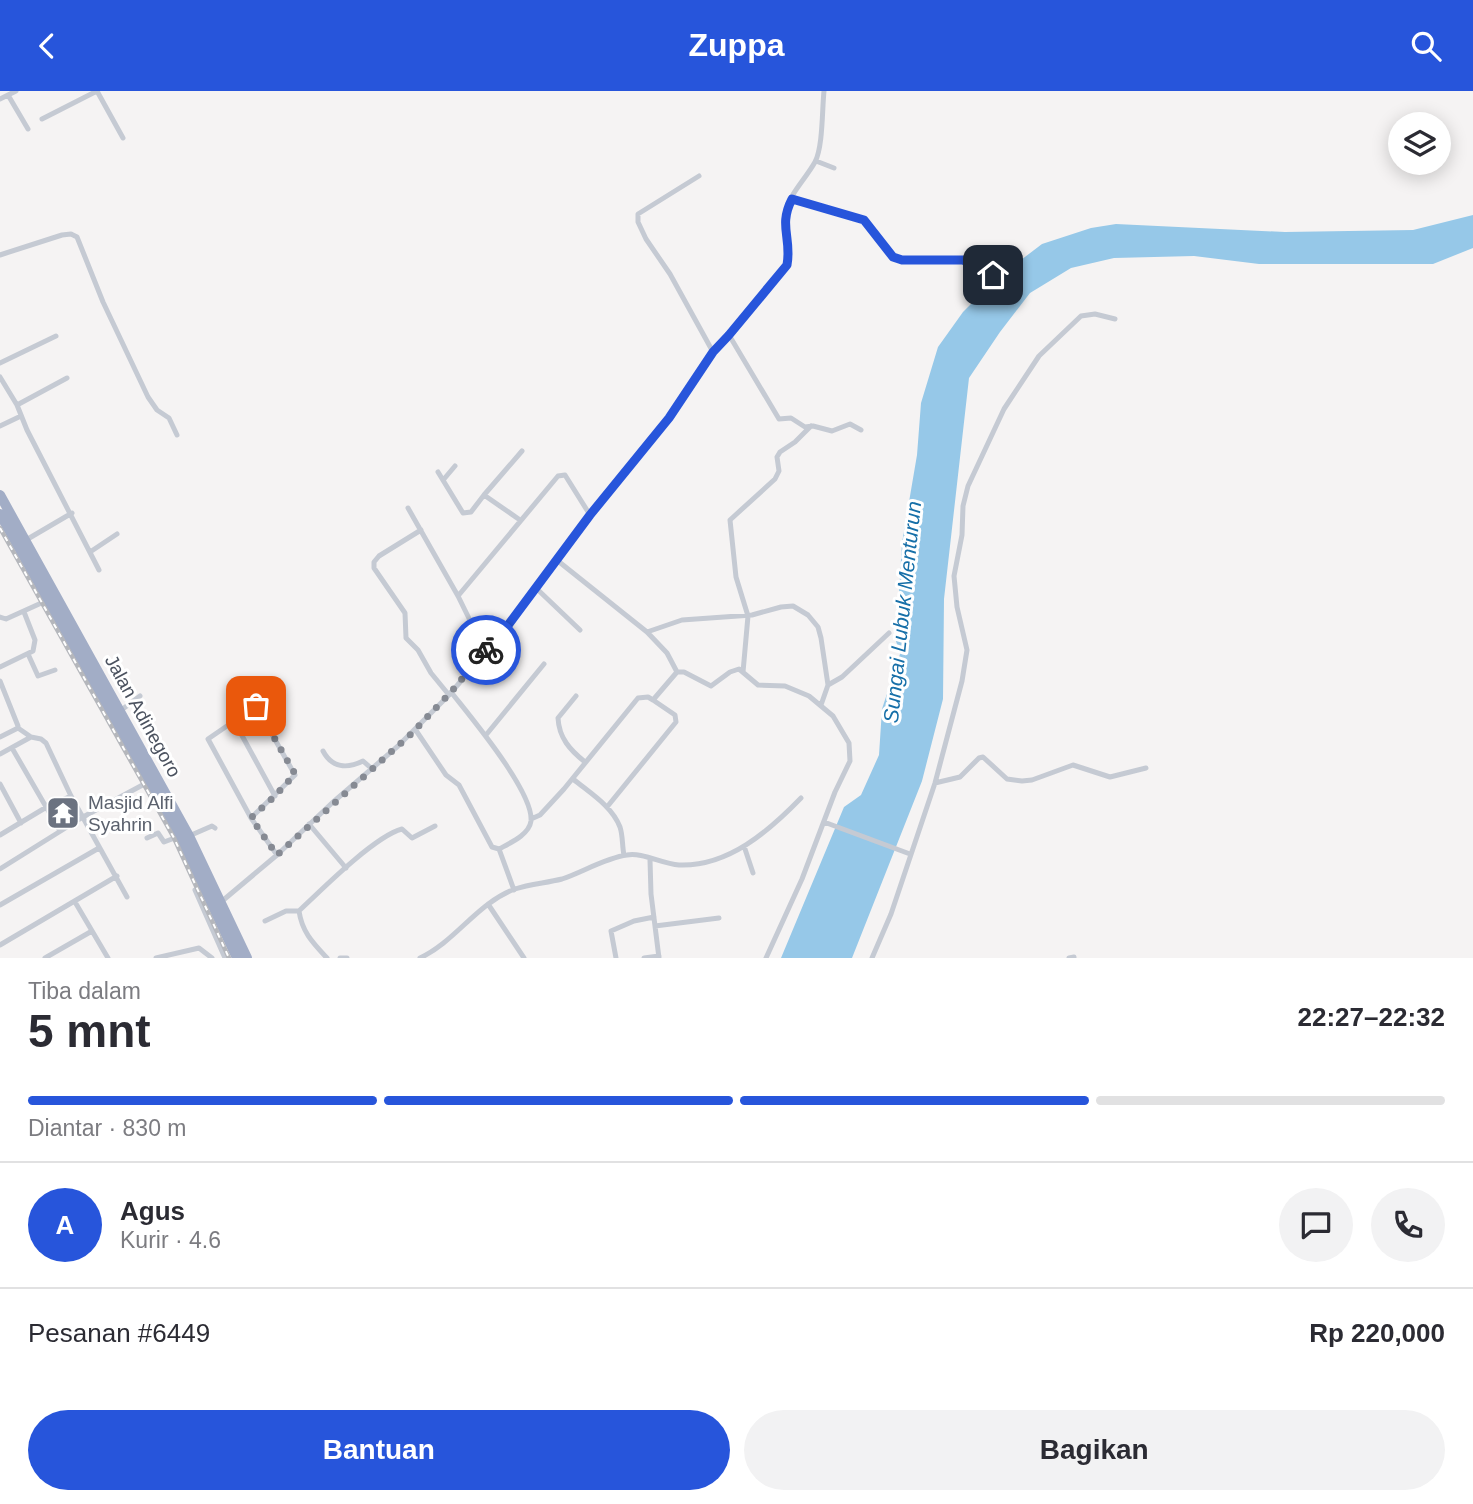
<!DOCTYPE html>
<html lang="id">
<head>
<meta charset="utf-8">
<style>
	body { margin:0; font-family:Arial,sans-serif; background:#f2f2f3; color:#2b2b33; height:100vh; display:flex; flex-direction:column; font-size:26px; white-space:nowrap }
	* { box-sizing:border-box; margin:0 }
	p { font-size:23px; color:#7c7c81 }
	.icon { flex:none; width:38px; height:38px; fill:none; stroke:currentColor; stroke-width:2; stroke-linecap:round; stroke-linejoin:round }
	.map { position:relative; height:867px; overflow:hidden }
	.side { display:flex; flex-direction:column; background:#fff; flex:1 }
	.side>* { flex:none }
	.controls { position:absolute; left:1388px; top:21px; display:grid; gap:14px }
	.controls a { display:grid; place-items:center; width:63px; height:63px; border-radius:50%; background:#fff; box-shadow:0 4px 18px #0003; font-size:35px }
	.pin { position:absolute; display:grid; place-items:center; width:60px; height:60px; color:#fff; margin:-30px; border-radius:14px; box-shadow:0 4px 10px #0006 }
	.courier { position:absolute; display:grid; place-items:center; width:70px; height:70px; margin:-35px; border:5px solid #2755db; border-radius:50%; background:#fff; color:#222; box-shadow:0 2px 9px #0007 }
	.overview em { font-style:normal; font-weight:600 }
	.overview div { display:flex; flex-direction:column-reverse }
	.overview { display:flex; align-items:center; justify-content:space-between; height:119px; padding:0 28px }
	h1 { font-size:46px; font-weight:600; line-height:52px }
	.bar { display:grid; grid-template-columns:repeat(4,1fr); gap:10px 7px; align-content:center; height:84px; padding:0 28px }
	.bar i { height:9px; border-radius:5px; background:#e1e1e2 }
	.bar .active { background:#2755db }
	.bar p { grid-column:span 4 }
	.line { display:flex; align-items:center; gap:18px; padding:0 28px; border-top:2px solid #e1e1e2 }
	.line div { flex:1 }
	.round { display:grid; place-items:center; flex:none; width:74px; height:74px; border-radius:37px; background:#f2f2f3 }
	.button { display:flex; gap:14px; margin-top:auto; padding:14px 28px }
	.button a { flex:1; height:80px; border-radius:42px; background:#2755db; color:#fff; font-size:28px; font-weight:600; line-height:80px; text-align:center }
	.button a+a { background:#f2f2f3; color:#2b2b33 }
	header { display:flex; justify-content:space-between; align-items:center; height:91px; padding:0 28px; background:#2755db; color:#fff; font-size:32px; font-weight:600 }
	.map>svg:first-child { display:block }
	.water { fill:#96c8e8 }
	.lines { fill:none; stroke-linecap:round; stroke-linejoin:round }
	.minor { stroke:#c5cad3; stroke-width:5 }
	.trunk { stroke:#a2adc6; stroke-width:10 }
	.rail-casing { stroke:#b5b7bc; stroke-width:4.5 }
	.rail { stroke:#fff; stroke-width:2; stroke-dasharray:5; stroke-linecap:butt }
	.done { stroke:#868a93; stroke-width:7; stroke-dasharray:0 12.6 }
	.route { stroke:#2755db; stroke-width:9 }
	.labels { text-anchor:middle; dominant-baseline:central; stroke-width:6; stroke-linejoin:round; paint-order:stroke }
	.street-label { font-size:19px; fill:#4b525f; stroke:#fff }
	.worship-label { font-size:19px; fill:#5b616d; stroke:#fff; text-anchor:start }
	.water-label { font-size:21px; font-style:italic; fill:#166fa8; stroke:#fff }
</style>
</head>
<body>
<header><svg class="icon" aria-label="back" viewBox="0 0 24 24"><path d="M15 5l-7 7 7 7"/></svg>Zuppa<svg class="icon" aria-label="search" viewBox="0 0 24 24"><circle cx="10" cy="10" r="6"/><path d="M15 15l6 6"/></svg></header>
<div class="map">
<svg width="1473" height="867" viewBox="0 0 1473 867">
	<rect width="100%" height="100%" fill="#f5f3f3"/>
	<path class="water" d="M 1473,124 L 1473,157 L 1433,173 L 1259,173 L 1194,165 L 1114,167 L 1071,177 L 1030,202 L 1000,241 L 969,287 L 944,508 L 943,608 L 922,690 L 852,867 L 781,867 L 844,716 L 861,704 L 879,664 L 882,618 L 900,563 L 896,550 L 902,452 L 917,364 L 921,312 L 938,256 L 963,221 L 996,188 L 1042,153 L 1091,137 L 1116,133 L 1285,141 L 1413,139 Z"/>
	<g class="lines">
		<path class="minor" d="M 97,0 L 123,47
			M 8,4 L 28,38
			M 0,8 L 16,0
			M 42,28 L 97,0
			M 816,70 L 834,77
			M 699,85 L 638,123 L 638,131 L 646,148 L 670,183 L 713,261
			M 792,108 L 864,129 L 893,165 L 902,169 L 963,169 L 993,184
			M 0,164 L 62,144 L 71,143 L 77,146 L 103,211 L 148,306 L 157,319 L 169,327 L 177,344
			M 729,244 L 779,328 L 791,327 L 805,336 L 813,335 L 832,340 L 850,333 L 861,339
			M 0,272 L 56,245
			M 0,286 L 17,314 L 67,287
			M 17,314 L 27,339 L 99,479
			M 0,335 L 21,325
			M 438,381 L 463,422 L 471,421 L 484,404
			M 444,388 L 455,375
			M 408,417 L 458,505 L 485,560
			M 520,429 L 484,404 L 522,360
			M 421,439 L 379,465 L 374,471 L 374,477 L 405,522 L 406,547 L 418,559 L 431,582 L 449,604
			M 26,449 L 72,422
			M 90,461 L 117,443
			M 558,470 L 647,541 L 682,529 L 752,524 L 781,516 L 793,515 L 808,524 L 818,536 L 821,547 L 828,594 L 821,614
			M 536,497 L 580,539
			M 458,505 L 558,385 L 565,384 L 590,424
			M 0,526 L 6,528 L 48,509
			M 647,541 L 667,562 L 677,581
			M 28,563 L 38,585 L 55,579
			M 0,576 L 33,560 L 35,549 L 24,521
			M 677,581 L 684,581 L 711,595 L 730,581 L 739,578 L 758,594 L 785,595 L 809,605 L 833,625 L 849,652 L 850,670 L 835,701 L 802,788 L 766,867
			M 743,581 L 748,525 L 736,486 L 730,429 L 775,388 L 779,380 L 777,366 L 780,361 L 795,351 L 811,335
			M 0,590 L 18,635 L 18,637 L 0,646
			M 828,594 L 842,586 L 889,542
			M 576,605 L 558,627 C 559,647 570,659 585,671
			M 120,620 L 140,605
			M 234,630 L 275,705
			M 18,637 L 31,646 L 41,648 L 46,652 L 71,705 L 127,806
			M 415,638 L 446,684 L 459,694 L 492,756 L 499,758 C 510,752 529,744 531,730 C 534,701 469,624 451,601
			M 486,644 L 544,573
			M 12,657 L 60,740
			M 323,660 C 332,677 347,678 363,670 L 372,678
			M 0,663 L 31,646
			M 573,688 C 590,702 612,715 620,736 C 623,745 622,755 624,764
			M 935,692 L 960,686 L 979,667 L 983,666 L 1007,688 L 1022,690 L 1032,689 L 1073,674 L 1110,686 L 1146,677
			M 0,693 L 21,732
			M 607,716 L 676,631 L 675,624 L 653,609 L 677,581
			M 251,727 L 295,684 L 256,615 L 208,648 L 251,727 L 277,764
			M 531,728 L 540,724 L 564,698 L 638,607 L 648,606 L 653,609
			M 824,731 L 910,763
			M 309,733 L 346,777
			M 0,744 L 45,717 L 71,705
			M 189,745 L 212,735 L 215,737
			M 147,747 L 158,742 L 164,751 L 180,745
			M 744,755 L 753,782
			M 499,758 L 514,799
			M 650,769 L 651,803 L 659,867
			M 0,778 L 83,726 L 150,690
			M 195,799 L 225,867
			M 75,811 L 108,867
			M 221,811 L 277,764 L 332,712 L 398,655 L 449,604 L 503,541 L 590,424 L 669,326 L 713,261 L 729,244 L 787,174 C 791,156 782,142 785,124 C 788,104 805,89 815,71 C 823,56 822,19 824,0
			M 488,813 L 524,867
			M 0,814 L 99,757
			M 265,830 L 286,820 L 299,820
			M 655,835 L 719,827
			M 0,854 L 117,785
			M 45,867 L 92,840
			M 156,867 L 199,857 L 212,867
			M 327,867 C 313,852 302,841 299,820 C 321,799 375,745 402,738 L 412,747 L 435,735
			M 340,867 L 347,867
			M 420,867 C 456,850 477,812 515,798 C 530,793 546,792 562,788 C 583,781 605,767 627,764 C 642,761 662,773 679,774 C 728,776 769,740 801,707
			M 616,867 L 611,840 L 634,830 L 654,826
			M 644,867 L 659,865
			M 872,867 L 891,823 L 935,692 L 962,590 L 967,559 L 957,516 L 954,485 L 962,444 L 963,415 L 968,395 L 1004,318 L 1039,265 L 1081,225 L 1095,223 L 1115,228
			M 1069,867 L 1074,866"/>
		<path class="trunk" d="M 0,404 L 189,745 L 247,867
			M 0,423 L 180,745 L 237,867"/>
		<defs>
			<path id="rail" d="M 0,437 L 174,747 L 229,867"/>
		</defs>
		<use href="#rail" class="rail-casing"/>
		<use href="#rail" class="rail"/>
	</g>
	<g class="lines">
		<path class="done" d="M 256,615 L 295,683 L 275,705 L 251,727 L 277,764 L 411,643 L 451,601 L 486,559"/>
		<path class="route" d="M 486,559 L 503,541 L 590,424 L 669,327 L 713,261 L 729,244 L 787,174 C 792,147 778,135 792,108 L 864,129 L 893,166 L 902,169 L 963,169 L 993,184"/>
	</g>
	<defs>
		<symbol id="temple-square" viewBox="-11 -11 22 22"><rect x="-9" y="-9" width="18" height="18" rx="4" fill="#6b7280" stroke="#fff"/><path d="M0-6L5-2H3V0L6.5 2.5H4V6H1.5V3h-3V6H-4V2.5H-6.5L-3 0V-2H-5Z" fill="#fff"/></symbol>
	</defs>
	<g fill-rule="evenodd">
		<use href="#temple-square" x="44" y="703" width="38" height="38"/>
	</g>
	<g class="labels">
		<g class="street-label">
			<text transform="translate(143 625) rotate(61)">Jalan Adinegoro</text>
		</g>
		<g class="worship-label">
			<text x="88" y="711">Masjid Alfi<tspan x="88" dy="22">Syahrin</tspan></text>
		</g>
		<g class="water-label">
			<text transform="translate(902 521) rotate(-84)">Sungai Lubuk Menturun</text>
		</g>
	</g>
</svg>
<div class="controls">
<a><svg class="icon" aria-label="layers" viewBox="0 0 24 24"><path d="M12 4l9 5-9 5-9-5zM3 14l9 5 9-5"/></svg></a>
</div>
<div class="pin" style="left:256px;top:615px;background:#ea580c"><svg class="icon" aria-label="bag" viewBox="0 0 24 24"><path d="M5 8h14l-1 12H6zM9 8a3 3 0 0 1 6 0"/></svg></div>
<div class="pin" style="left:993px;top:184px;background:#1f2937"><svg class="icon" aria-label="home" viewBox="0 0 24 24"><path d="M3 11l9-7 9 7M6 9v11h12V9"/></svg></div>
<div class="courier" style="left:486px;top:559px"><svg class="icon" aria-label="bike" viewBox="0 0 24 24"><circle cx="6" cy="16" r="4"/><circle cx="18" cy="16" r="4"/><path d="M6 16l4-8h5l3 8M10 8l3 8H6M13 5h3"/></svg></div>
</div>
<section class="side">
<div class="overview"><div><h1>5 mnt</h1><p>Tiba dalam</p></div><em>22:27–22:32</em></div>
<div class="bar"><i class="active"></i><i class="active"></i><i class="active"></i><i></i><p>Diantar · 830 m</p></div>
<div class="line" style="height:126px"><b class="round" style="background:#2755db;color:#fff">A</b><div><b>Agus</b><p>Kurir · 4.6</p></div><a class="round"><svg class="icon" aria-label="chat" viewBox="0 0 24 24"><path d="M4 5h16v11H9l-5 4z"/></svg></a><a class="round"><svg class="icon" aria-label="phone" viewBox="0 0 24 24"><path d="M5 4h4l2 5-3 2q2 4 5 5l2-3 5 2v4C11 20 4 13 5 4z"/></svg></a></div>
<div class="line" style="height:91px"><div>Pesanan #6449</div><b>Rp 220,000</b></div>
<div class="button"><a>Bantuan</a><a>Bagikan</a></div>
</section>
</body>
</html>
